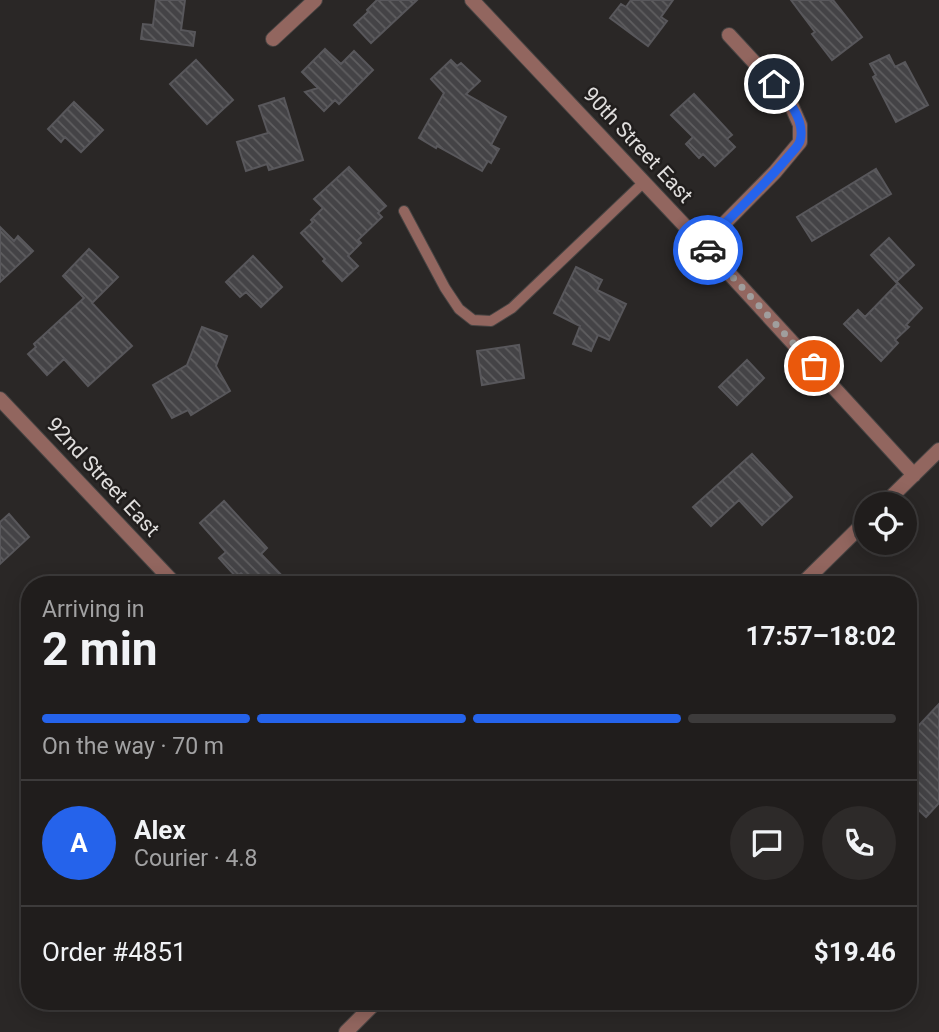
<!DOCTYPE html>
<html lang="en">
<head>
<meta charset="utf-8">
<style>
	body { margin:0; font-family:Roboto,sans-serif; background:#2d2a29; color:#f1f3f6; height:100vh; display:flex; flex-direction:column; font-size:26px; white-space:nowrap }
	* { box-sizing:border-box; margin:0 }
	p { font-size:23px; color:#a2a2a3 }
	.icon { flex:none; width:38px; height:38px; fill:none; stroke:currentColor; stroke-width:2; stroke-linecap:round; stroke-linejoin:round }
	.map { position:relative; flex:1; overflow:hidden }
	.side { position:absolute; left:21px; top:576px; width:896px; height:434px; display:flex; flex-direction:column; background:#201d1c; border-radius:28px; box-shadow:0 4px 18px #0003,0 0 0 2px #3d3b3b }
	.side>* { flex:none }
	.buttons { position:absolute; left:854px; top:492px; display:grid; gap:14px }
	.buttons a { display:grid; place-items:center; width:63px; height:63px; border-radius:50%; background:#201d1c; box-shadow:0 4px 18px #0003,0 0 0 2px #3d3b3b; font-size:35px }
	.pin { position:absolute; display:grid; place-items:center; width:60px; height:60px; color:#fff; margin:-30px; border:4px solid #fff; border-radius:50%; box-shadow:0 2px 7px #0007 }
	.courier { position:absolute; display:grid; place-items:center; width:70px; height:70px; margin:-35px; border:5px solid #2563eb; border-radius:50%; background:#fff; color:#222; box-shadow:0 2px 9px #0007 }
	.overview em { font-style:normal; font-weight:700 }
	.overview div { display:flex; flex-direction:column-reverse }
	.overview { display:flex; align-items:center; justify-content:space-between; height:119px; padding:0 21px }
	h1 { font-size:46px; font-weight:700; line-height:52px }
	.bar { display:grid; grid-template-columns:repeat(4,1fr); gap:10px 7px; align-content:center; height:84px; padding:0 21px }
	.bar i { height:9px; border-radius:5px; background:#3d3b3b }
	.bar .selected { background:#2563eb }
	.bar p { grid-column:span 4 }
	.line { display:flex; align-items:center; gap:18px; padding:0 21px; border-top:2px solid #3d3b3b }
	.line div { flex:1 }
	.round { display:grid; place-items:center; flex:none; width:74px; height:74px; border-radius:37px; background:#2d2a29 }
	.map>svg:first-child { display:block }
	.building { fill:url(#building-back-hatch); stroke:#58575b; stroke-width:2 }
	.lines { fill:none; stroke-linecap:round; stroke-linejoin:round }
	.service-casing { stroke:#474443; stroke-width:12 }
	.minor-casing { stroke:#474443; stroke-width:16 }
	.tertiary-casing { stroke:#474443; stroke-width:16 }
	.service { stroke:#92665f; stroke-width:10 }
	.minor { stroke:#92665f; stroke-width:14 }
	.tertiary { stroke:#92665f; stroke-width:14 }
	.done { stroke:#a09e9d; stroke-width:7; stroke-dasharray:0 12.6 }
	.route { stroke:#2563eb; stroke-width:9 }
	.labels { text-anchor:middle; dominant-baseline:central; stroke-width:5; stroke-linejoin:round; paint-order:stroke }
	.street-label { font-size:21px; fill:#e0dedd; stroke:#211e1d }
</style>
</head>
<body>
<div class="map">
<svg width="939" height="1032" viewBox="0 0 939 1032">
	<defs>
		<pattern id="building-back-hatch" width="6" height="6" patternUnits="userSpaceOnUse" patternTransform="scale(1.75)"><rect width="6" height="6" fill="#444346"/><path d="M-1 5l2 2M0 0l6 6M5-1l2 2" fill="none" stroke="#5f5e60"/></pattern>
	</defs>
	<rect width="100%" height="100%" fill="#2a2726"/>
	<path class="building" d="M 156,0 L 185,0 L 181,30 L 195,32 L 193,46 L 141,39 L 143,24 L 153,25 Z
		M 377,0 L 417,0 L 371,43 L 354,25 L 368,12 L 367,10 Z
		M 631,0 L 673,0 L 661,17 L 667,21 L 648,46 L 610,18 L 621,4 L 626,7 Z
		M 791,0 L 833,0 L 862,37 L 832,60 L 812,34 L 815,32 Z
		M 325,49 L 341,64 L 354,51 L 373,70 L 339,104 L 335,100 L 324,111 L 305,92 L 318,88 L 302,72 Z
		M 889,55 L 895,67 L 905,62 L 928,105 L 896,122 L 873,77 L 876,75 L 870,64 Z
		M 196,60 L 233,100 L 207,124 L 170,84 Z
		M 451,60 L 457,66 L 461,63 L 480,81 L 466,94 L 506,117 L 491,145 L 499,149 L 491,163 L 488,161 L 482,171 L 437,146 L 436,148 L 419,138 L 444,93 L 431,79 Z
		M 694,94 L 732,135 L 727,139 L 735,147 L 715,166 L 703,154 L 699,158 L 686,144 L 693,137 L 671,115 Z
		M 284,98 L 303,160 L 269,170 L 267,164 L 246,171 L 237,142 L 268,133 L 259,106 Z
		M 74,102 L 103,130 L 81,152 L 65,137 L 61,142 L 48,129 Z
		M 349,167 L 386,206 L 378,213 L 382,217 L 358,240 L 361,243 L 348,256 L 358,266 L 342,281 L 323,261 L 325,259 L 301,233 L 313,222 L 311,220 L 323,208 L 314,199 Z
		M 876,169 L 891,194 L 812,241 L 797,217 Z
		M 0,227 L 14,241 L 18,236 L 33,251 L 0,282 Z
		M 889,238 L 914,265 L 896,282 L 871,255 Z
		M 89,249 L 118,277 L 92,303 L 132,346 L 88,386 L 64,359 L 47,375 L 28,354 L 36,347 L 34,344 L 84,298 L 63,276 Z
		M 253,256 L 282,287 L 261,307 L 246,292 L 240,297 L 226,282 Z
		M 576,267 L 602,280 L 597,290 L 626,304 L 609,340 L 598,335 L 591,351 L 573,344 L 580,326 L 554,313 Z
		M 898,283 L 922,308 L 906,325 L 909,327 L 895,340 L 898,343 L 881,361 L 844,324 L 858,310 L 865,317 Z
		M 202,327 L 227,336 L 216,366 L 230,391 L 191,415 L 188,410 L 172,418 L 153,385 L 187,365 Z
		M 519,345 L 524,378 L 482,385 L 477,351 Z
		M 747,360 L 764,378 L 737,405 L 719,387 Z
		M 752,454 L 792,497 L 762,525 L 739,500 L 711,526 L 693,507 Z
		M 224,501 L 267,548 L 261,554 L 290,584 L 252,584 L 241,573 L 236,577 L 219,558 L 226,552 L 200,523 Z
		M 9,514 L 29,537 L 0,564 L 0,522 Z
		M 939,704 L 939,803 L 926,817 L 908,800 L 908,737 Z"/>
	<g class="lines">
		<defs>
			<path id="service" d="M 404,211 L 445,288 L 459,309 L 473,320 L 491,321 L 512,308 L 644,182"/>
			<path id="minor" d="M 273,39 L 315,0
				M 703,245 L 775,172 L 800,142 L 800,125 L 789,100 L 729,35
				M 0,399 L 175,584"/>
			<path id="tertiary" d="M 472,0 L 703,245 L 914,475
				M 884,504 L 939,450
				M 802,584 L 866,521
				M 346,1032 L 377,1001"/>
		</defs>
		<use href="#service" class="service-casing"/>
		<use href="#minor" class="minor-casing"/>
		<use href="#tertiary" class="tertiary-casing"/>
		<use href="#service" class="service"/>
		<use href="#minor" class="minor"/>
		<use href="#tertiary" class="tertiary"/>
	</g>
	<g class="lines">
		<path class="done" d="M 708,250 L 814,366"/>
		<path class="route" d="M 708,250 L 703,245 C 731,217 761,189 787,158 C 790,154 798,147 800,141 C 806,121 787,97 774,84"/>
	</g>
	<g class="labels">
		<g class="street-label">
			<text transform="translate(638 145) rotate(47)">90th Street East</text>
			<text transform="translate(103 477) rotate(47)">92nd Street East</text>
		</g>
	</g>
</svg>
<div class="buttons">
<a><svg class="icon" aria-label="locate" viewBox="0 0 24 24"><circle cx="12" cy="12" r="6"/><path d="M12 2v4M12 18v4M2 12h4M18 12h4"/></svg></a>
</div>
<div class="pin" style="left:814px;top:366px;background:#ea580c"><svg class="icon" aria-label="bag" viewBox="0 0 24 24"><path d="M5 8h14l-1 12H6zM9 8a3 3 0 0 1 6 0"/></svg></div>
<div class="pin" style="left:774px;top:84px;background:#1f2937"><svg class="icon" aria-label="home" viewBox="0 0 24 24"><path d="M3 11l9-7 9 7M6 9v11h12V9"/></svg></div>
<div class="courier" style="left:708px;top:250px"><svg class="icon" aria-label="car" viewBox="0 0 24 24"><path d="M5 17H2v-5l4-1 3-4h7l3 4 3 1v5h-3M9 17h6M6 11h13"/><circle cx="7" cy="17" r="2"/><circle cx="17" cy="17" r="2"/></svg></div>
<section class="side">
<div class="overview"><div><h1>2 min</h1><p>Arriving in</p></div><em>17:57–18:02</em></div>
<div class="bar"><i class="selected"></i><i class="selected"></i><i class="selected"></i><i></i><p>On the way · 70 m</p></div>
<div class="line" style="height:126px"><b class="round" style="background:#2563eb;color:#fff">A</b><div><b>Alex</b><p>Courier · 4.8</p></div><a class="round"><svg class="icon" aria-label="chat" viewBox="0 0 24 24"><path d="M4 5h16v11H9l-5 4z"/></svg></a><a class="round"><svg class="icon" aria-label="phone" viewBox="0 0 24 24"><path d="M5 4h4l2 5-3 2q2 4 5 5l2-3 5 2v4C11 20 4 13 5 4z"/></svg></a></div>
<div class="line" style="height:91px"><div>Order #4851</div><b>$19.46</b></div>
</section>
</div>
</body>
</html>
